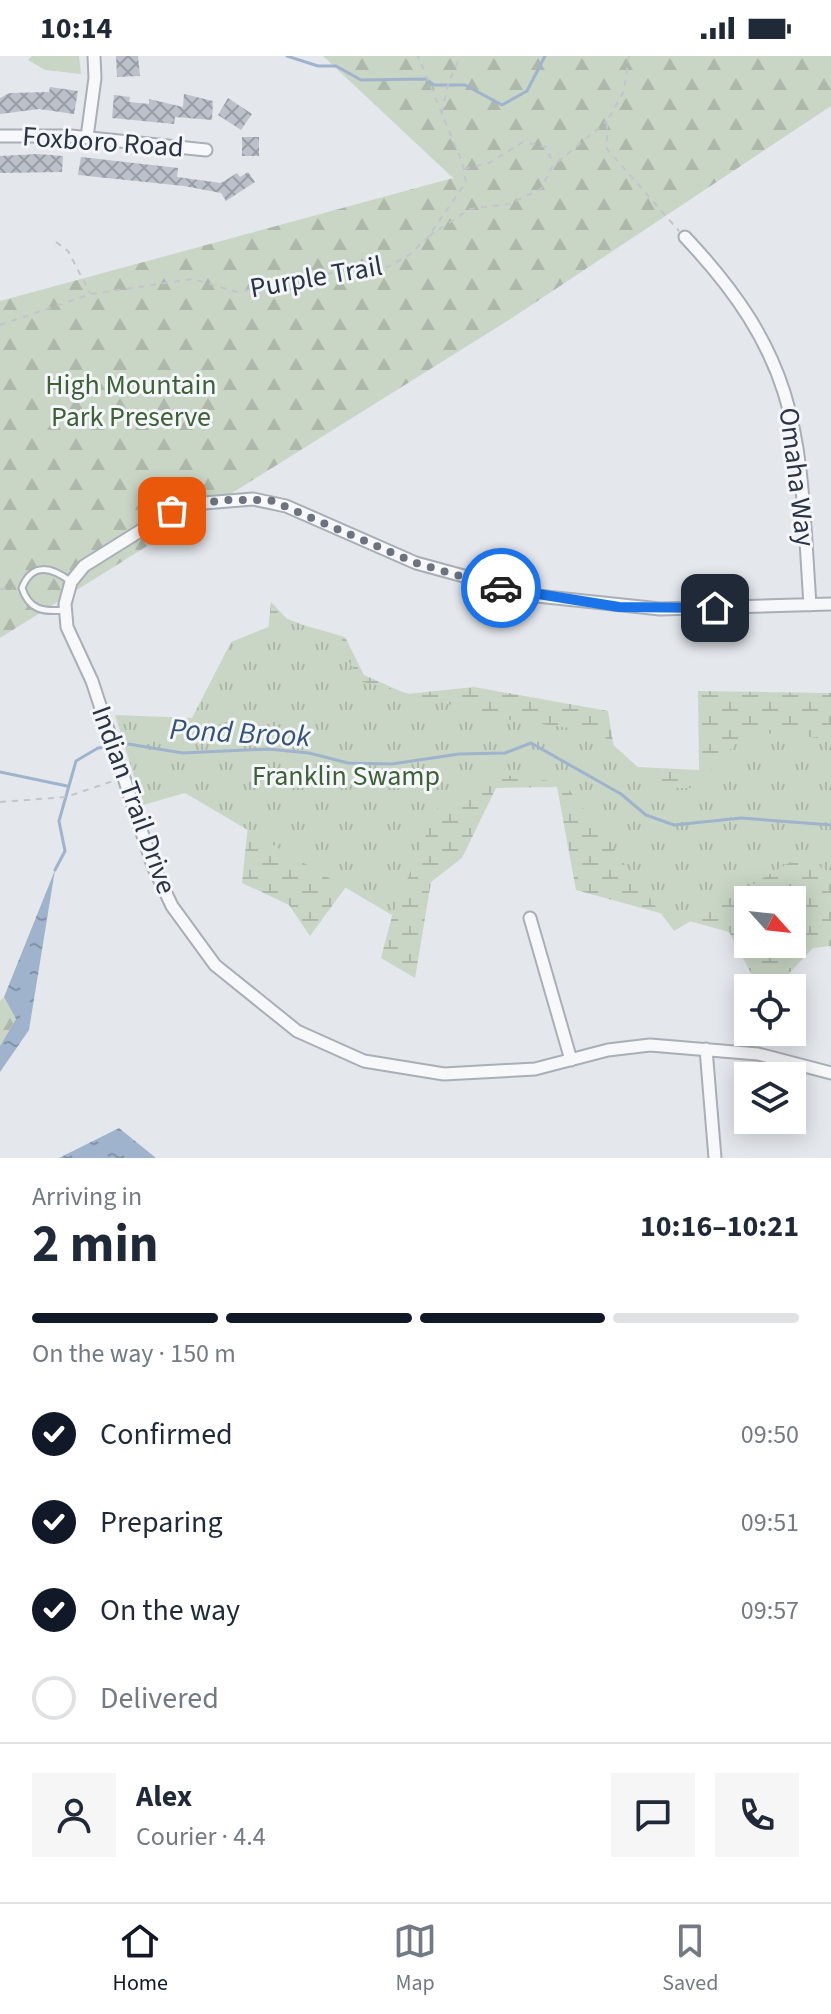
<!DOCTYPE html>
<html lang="en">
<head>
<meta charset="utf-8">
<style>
	body { margin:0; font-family:"Source Sans 3",sans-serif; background:#f6f6f7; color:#1f2937; height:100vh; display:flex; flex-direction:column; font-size:30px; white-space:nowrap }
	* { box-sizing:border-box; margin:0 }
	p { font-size:26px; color:#747a83 }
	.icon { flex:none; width:44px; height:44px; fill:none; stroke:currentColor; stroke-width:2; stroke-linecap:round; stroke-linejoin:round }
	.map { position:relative; height:1102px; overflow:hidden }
	.sheet { display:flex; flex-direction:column; background:#fff; flex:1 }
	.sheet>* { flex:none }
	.needle { width:52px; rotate:117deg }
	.controls { position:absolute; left:734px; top:830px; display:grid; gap:16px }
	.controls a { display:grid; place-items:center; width:72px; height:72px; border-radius:0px; background:#fff; box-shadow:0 4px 20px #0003; font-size:40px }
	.pin { position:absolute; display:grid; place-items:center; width:68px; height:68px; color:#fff; margin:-34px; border-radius:16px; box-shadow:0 4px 12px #0006 }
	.courier { position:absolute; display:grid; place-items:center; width:80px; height:80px; margin:-40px; border:6px solid #1a73e8; border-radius:50%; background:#fff; color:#222; box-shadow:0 2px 10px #0007 }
	.summary em { font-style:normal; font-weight:700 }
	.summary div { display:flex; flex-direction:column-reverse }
	.summary { display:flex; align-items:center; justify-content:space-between; height:136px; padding:0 32px }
	h1 { font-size:52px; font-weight:700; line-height:60px }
	.bar { display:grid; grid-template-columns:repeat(4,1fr); gap:12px 8px; align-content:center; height:96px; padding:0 32px }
	.bar i { height:10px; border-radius:6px; background:#e0e1e3 }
	.bar .on { background:#111827 }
	.bar p { grid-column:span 4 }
	.line { display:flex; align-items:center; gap:20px; padding:0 32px; border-top:2px solid #e0e1e3 }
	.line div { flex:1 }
	.round { display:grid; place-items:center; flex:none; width:84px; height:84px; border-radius:0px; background:#f6f6f7 }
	ol { padding:0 32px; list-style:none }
	li { display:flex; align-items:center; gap:24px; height:88px }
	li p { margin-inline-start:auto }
	li .icon { padding:8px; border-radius:50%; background:#111827; color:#fff; stroke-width:4 }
	li:last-child { color:#747a83 }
	li i { width:44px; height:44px; border:4px solid #e0e1e3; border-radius:50% }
	.status { display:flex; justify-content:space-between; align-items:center; height:56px; padding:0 40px; background:#fff; direction:ltr }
	.status svg { height:22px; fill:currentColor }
	.tab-bar { display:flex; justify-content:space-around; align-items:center; height:112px; border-top:2px solid #e0e1e3; background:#fff; font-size:22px; color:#747a83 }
	.tab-bar a { display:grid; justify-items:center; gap:4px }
	.tab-bar .on { color:#111827 }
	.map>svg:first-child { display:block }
	.green { fill:#c9d6c5 }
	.forest { fill:url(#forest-firs) }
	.wetland { fill:url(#wetland-marsh); fill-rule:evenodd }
	.park { fill:url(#park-tufts) }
	.water { fill:url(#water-ripples) }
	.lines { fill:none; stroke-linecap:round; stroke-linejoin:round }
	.stream { stroke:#9fb4cc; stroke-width:3 }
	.building { fill:url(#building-cross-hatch) }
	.lane-casing { stroke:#a9aeb7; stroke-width:9 }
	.street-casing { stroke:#a9aeb7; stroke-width:15 }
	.path { stroke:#c2c5cb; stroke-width:2; stroke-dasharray:6 6; stroke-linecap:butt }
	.lane { stroke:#f7f8fa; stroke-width:5 }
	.street { stroke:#f7f8fa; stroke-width:11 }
	.done { stroke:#6c737f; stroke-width:8; stroke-dasharray:0 14.4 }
	.route { stroke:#1a73e8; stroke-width:10 }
	.labels { text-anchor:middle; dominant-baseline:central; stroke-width:6; stroke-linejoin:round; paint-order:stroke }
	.street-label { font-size:28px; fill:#2b3445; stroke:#f4f6f9 }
	.park-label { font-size:28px; fill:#3f6138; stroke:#f4f6f9 }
	.water-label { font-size:30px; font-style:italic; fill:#34527a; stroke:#f4f6f9 }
</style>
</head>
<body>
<div class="status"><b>10:14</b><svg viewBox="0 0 49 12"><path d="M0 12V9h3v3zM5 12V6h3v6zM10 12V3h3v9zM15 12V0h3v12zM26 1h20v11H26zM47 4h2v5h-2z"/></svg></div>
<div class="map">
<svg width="831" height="1102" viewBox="0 0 831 1102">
	<defs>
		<pattern id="forest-firs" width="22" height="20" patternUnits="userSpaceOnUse" patternTransform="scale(2)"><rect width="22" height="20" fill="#c9d6c5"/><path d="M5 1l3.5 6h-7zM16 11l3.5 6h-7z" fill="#adb8ab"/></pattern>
		<pattern id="wetland-marsh" width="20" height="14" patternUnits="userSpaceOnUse" patternTransform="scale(2)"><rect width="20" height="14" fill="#c9d6c5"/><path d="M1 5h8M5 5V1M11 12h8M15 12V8" fill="none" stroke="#adb8ab"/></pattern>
		<pattern id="park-tufts" width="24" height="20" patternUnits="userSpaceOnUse" patternTransform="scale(2)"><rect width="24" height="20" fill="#c9d6c5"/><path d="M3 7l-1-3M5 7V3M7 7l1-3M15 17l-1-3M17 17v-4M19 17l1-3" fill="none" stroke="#adb8ab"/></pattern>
		<pattern id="water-ripples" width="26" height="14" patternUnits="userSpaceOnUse" patternTransform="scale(2)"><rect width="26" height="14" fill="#9fb4cc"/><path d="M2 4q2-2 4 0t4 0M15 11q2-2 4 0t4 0" fill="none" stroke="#8293a7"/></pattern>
		<pattern id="building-cross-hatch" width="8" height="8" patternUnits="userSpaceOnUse" patternTransform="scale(2)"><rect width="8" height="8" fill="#bbc0ca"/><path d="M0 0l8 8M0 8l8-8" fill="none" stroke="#989da6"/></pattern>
	</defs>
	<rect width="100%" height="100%" fill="#e4e7ec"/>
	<path class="green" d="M 32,0 L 79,0 L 81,18 L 45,14 L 28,4 Z"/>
	<path class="forest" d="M 323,0 L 831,0 L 831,50 L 512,262 L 0,582 L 0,245 L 453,122 Z
		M 4,941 L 16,963 L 0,990 L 0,945 Z"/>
	<path class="wetland" d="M 271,546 L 289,565 L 345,581 L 364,619 L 407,638 L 474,631 L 608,655 L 617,710 L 699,714 L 698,635 L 831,637 L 831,890 L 813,892 L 775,932 L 759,932 L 729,876 L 576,834 L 557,731 L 496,732 L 462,802 L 431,826 L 415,922 L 381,902 L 393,856 L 348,828 L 310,880 L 289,849 L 242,827 ZM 748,844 L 792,844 L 792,888 L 748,888 Z"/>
	<path class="park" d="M 288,563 L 336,582 L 360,625 L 505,663 L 599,676 L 661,732 L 693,732 L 744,679 L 783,677 L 831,684 L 831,822 L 807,796 L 674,875 L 564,727 L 497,718 L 438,751 L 392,859 L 185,737 L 143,749 L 115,659 L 192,662 L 231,586 Z"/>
	<path class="water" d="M 55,814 L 29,974 L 0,1016 L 0,990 L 16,963 L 4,941 Z
		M 119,1072 L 156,1102 L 59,1102 Z"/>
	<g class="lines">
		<path class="stream" d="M 287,0 L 318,10 L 336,10 L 361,24 L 426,23 L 434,29 L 465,29 L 502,49 L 527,35 L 545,0
			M 0,716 L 67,730
			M 55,814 L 65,795 L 59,765 L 76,705 L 98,692 L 128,688 L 183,697 L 268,693 L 309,697 L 348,707 L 392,708 L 459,698 L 505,697 L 531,687 L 621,738 L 646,759 L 674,769 L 741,762 L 831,769"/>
	</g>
	<path class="building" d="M 116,0 L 138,0 L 140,20 L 117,21 Z
		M 50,31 L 78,35 L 74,58 L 39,53 L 0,58 L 0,42 L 10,37 L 49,36 Z
		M 184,38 L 213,45 L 212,64 L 175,61 L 174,68 L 112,62 L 114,39 L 130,41 L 129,46 L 149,48 L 149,43 L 183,51 Z
		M 228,42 L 252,58 L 241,74 L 218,59 Z
		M 242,81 L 259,81 L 259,100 L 242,100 Z
		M 38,98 L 63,100 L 62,116 L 0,117 L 0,100 Z
		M 81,101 L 178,112 L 177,121 L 221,127 L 237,117 L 240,121 L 248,116 L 255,126 L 226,145 L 221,137 L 184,130 L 78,119 Z"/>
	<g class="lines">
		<defs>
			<path id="lane" d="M 64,554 C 43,556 29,554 22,532 C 32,506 52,511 71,526"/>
			<path id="street" d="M 0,80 L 71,80 L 206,94
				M 87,81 L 95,22 L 94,0
				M 685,181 C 805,308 799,385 810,549
				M 831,548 L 660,553 L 537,540 L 416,507 L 286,450 L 253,443 L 192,448 L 172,455 L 84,510 L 71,526 L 65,548 L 67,571 L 92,625 L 153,810 L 172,850 L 215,909 L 297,975 L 364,1005 L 444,1018 L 535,1013 L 608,994 L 650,989 L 758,998 L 831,1017
				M 530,862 L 571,1004
				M 706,993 L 715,1102"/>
		</defs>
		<use href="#lane" class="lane-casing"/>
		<use href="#street" class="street-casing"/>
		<path class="path" d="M 629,0 L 624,35 L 607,65 L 607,93 L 679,175
			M 442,57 L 448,28 L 460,0
			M 464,113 L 489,107 L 523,86 L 546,91 L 553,108
			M 429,180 L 470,153 L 509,148 L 541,133 L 552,111 L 607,65
			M 56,186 L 68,195 L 90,237
			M 0,269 L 91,238 L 193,223 L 237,236 L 362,211 L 388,211 L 409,199 L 428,181 L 466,126 L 462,106 L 418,0
			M 0,533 L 13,533
			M 0,746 L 66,741 L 116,724"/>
		<use href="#lane" class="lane"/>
		<use href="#street" class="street"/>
	</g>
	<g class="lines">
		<path class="done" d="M 172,455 L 221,444 L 270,444 L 416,507 L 501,532"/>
		<path class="route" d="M 501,532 L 619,551 L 715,552"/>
	</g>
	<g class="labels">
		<g class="street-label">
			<text transform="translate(103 86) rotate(4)">Foxboro Road</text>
			<text transform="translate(316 221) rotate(-10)">Purple Trail</text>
			<text transform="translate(797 421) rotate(83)">Omaha Way</text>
			<text transform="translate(134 744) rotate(70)">Indian Trail Drive</text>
		</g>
		<g class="park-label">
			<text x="131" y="329">High Mountain<tspan x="131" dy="32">Park Preserve</tspan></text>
			<text x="346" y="720">Franklin Swamp</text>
		</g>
		<g class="water-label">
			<text transform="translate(240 677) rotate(3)">Pond Brook</text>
		</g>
	</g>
</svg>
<div class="controls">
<a><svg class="needle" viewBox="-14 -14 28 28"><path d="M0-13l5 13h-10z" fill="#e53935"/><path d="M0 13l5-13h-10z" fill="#747a83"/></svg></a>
<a><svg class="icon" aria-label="locate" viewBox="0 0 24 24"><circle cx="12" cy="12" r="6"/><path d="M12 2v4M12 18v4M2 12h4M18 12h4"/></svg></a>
<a><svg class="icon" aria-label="layers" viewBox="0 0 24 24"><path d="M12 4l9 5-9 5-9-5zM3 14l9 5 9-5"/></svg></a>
</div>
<div class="pin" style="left:172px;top:455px;background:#ea580c"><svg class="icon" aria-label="bag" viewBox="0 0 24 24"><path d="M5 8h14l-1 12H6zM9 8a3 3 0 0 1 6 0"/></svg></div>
<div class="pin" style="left:715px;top:552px;background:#1f2937"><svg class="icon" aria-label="home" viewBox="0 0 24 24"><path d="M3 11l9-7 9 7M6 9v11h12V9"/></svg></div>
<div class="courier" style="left:501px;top:532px"><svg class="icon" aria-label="car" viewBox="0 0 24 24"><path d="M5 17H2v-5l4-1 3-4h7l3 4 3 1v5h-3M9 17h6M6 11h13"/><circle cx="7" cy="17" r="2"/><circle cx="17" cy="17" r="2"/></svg></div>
</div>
<section class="sheet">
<div class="summary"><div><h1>2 min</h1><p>Arriving in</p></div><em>10:16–10:21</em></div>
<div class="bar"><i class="on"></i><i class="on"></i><i class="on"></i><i></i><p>On the way · 150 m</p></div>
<ol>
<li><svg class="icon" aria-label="check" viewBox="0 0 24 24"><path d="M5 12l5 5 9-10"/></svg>Confirmed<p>09:50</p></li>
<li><svg class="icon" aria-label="check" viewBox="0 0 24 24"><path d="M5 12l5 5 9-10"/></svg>Preparing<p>09:51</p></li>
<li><svg class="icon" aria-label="check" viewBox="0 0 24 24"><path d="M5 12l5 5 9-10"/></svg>On the way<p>09:57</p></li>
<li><i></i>Delivered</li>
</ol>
<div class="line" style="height:144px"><a class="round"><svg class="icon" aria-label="person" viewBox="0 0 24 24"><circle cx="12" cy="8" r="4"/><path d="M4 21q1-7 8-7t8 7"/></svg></a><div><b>Alex</b><p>Courier · 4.4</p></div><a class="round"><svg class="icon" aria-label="chat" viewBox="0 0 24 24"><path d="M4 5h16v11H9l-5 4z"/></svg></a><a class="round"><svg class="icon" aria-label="phone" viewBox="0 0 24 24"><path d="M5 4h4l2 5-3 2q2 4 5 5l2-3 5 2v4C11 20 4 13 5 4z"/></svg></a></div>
</section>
<nav class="tab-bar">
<a class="on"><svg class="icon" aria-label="home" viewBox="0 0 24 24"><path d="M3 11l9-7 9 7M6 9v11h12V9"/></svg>Home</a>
<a><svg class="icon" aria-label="map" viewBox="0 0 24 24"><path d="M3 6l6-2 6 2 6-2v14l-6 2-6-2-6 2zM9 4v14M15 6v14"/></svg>Map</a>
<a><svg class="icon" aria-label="saved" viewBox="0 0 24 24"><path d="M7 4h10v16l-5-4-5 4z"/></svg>Saved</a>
</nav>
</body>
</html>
